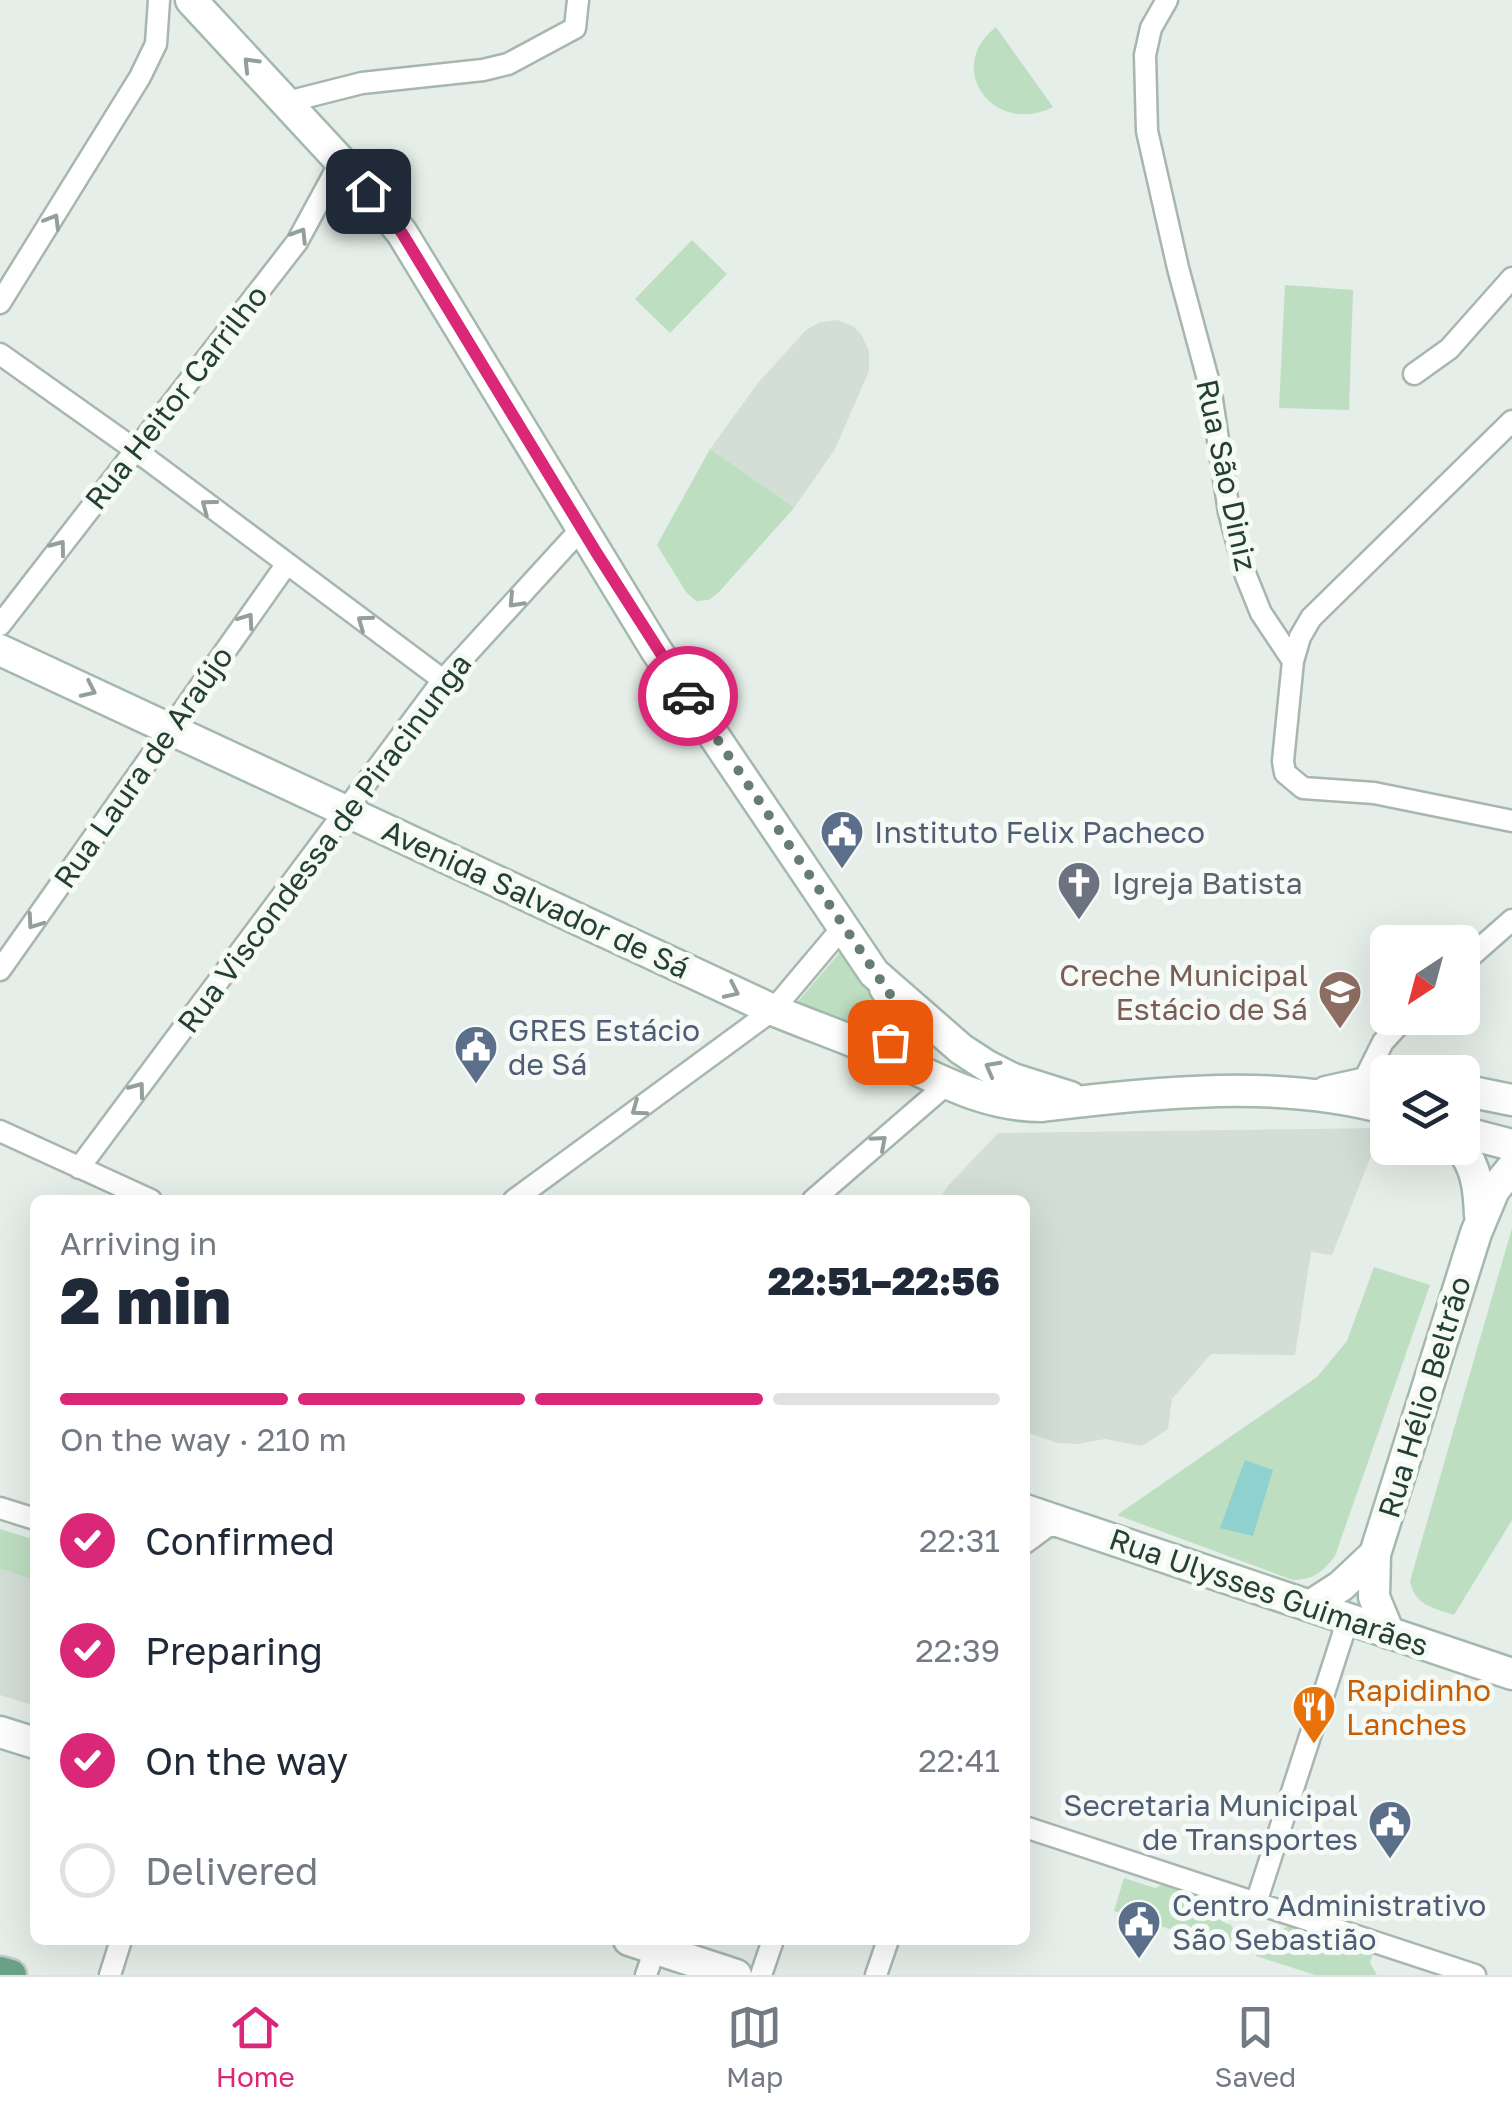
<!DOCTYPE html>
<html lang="en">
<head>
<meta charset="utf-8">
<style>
	body { margin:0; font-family:"Golos Text",sans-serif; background:#f2f2f3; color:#1f2937; height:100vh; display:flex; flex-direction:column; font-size:38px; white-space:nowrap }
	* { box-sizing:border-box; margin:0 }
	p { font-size:32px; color:#747a83 }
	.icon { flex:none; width:55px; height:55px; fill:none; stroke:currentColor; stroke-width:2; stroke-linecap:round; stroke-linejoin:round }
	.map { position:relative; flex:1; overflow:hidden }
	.details { position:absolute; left:30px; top:1195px; width:1000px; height:750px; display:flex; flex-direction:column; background:#fff; border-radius:15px; box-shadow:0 10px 40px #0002 }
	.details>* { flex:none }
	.needle { width:65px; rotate:216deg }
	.buttons { position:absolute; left:1370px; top:925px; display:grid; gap:20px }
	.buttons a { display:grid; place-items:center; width:110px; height:110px; border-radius:15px; background:#fff; box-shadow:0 10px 40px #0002; font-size:50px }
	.pin { position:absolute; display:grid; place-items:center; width:85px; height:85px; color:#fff; margin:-42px; border-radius:20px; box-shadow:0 5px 15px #0006 }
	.courier { position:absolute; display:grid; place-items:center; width:100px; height:100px; margin:-50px; border:8px solid #db2777; border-radius:50%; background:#fff; color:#222; box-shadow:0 2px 12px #0007 }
	.overview em { font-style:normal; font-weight:800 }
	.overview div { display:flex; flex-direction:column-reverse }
	.overview { display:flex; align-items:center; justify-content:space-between; height:170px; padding:0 30px }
	h1 { font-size:65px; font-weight:800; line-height:75px }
	.bar { display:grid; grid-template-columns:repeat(4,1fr); gap:15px 10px; align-content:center; height:120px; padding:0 30px }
	.bar i { height:12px; border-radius:8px; background:#e0e1e3 }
	.bar .selected { background:#db2777 }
	.bar p { grid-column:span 4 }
	ol { padding:0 30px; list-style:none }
	li { display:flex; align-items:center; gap:30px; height:110px }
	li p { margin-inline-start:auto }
	li .icon { padding:10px; border-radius:50%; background:#db2777; color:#fff; stroke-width:4 }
	li:last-child { color:#747a83 }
	li i { width:55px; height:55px; border:5px solid #e0e1e3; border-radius:50% }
	.menu { display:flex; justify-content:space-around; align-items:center; height:140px; border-top:2px solid #e0e1e3; background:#fff; font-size:28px; color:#747a83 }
	.menu a { display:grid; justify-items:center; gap:5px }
	.menu .selected { color:#db2777 }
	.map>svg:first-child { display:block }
	.built { fill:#d3ded7 }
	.green { fill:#bedec1 }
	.water { fill:#8ed1cf }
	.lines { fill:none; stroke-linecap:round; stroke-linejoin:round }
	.street-casing { stroke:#a7b6ae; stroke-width:25 }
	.secondary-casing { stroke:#a3b9ae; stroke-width:35 }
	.primary-casing { stroke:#c2cac6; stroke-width:35 }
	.street { stroke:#fff; stroke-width:20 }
	.secondary { stroke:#fff; stroke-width:30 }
	.primary { stroke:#6aa289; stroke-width:30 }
	.oneway { stroke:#92a099 }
	.done { stroke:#687d72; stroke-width:10; stroke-dasharray:0 18 }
	.route { stroke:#db2777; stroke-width:12 }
	.labels { text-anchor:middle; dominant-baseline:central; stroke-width:10; stroke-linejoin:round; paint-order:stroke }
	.street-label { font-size:30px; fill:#244033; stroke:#f6faf7 }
	.service-label { font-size:30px; fill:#4e5e75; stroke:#f6faf7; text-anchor:start }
	.worship-label { font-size:30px; fill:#5b616d; stroke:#f6faf7; text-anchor:start }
	.education-label { font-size:30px; fill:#785e54; stroke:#f6faf7; text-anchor:end }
	.food-label { font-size:30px; fill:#c56008; stroke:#f6faf7; text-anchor:start }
</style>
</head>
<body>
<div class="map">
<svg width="1512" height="1975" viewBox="0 0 1512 1975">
	<rect width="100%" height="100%" fill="#e5eee8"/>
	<path class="built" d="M 838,320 L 854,327 L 861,334 L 869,351 L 869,371 L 835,449 L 794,508 L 790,507 L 710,449 L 758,383 L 806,330 L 820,322 Z
		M 1382,1128 L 1332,1255 L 1311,1252 L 1295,1355 L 1211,1354 L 1172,1399 L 1168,1429 L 1142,1446 L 1105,1439 L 1077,1444 L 1058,1443 L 1025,1432 L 1025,1200 L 939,1200 L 947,1187 L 998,1133 Z
		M 0,1569 L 35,1580 L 35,1706 L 0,1695 Z"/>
	<path class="green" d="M 996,27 L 1053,107 C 994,137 943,68 996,27 Z
		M 692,240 L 727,274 L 670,333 L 635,299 Z
		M 1285,285 L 1353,290 L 1349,410 L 1279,408 Z
		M 710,449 L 794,508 L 719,592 L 709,600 L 696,601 L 686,592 L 657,545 Z
		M 842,950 L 892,1015 L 886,1039 L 794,1006 Z
		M 1512,1228 L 1512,1520 L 1454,1615 C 1433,1608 1414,1605 1410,1581 Z
		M 1374,1267 L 1430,1285 L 1335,1556 C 1322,1573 1314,1579 1293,1580 L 1117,1515 L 1317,1377 L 1347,1341 Z
		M 0,1529 L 35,1540 L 35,1580 L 0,1569 Z
		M 1124,1878 L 1155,1888 L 1164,1884 L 1199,1900 L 1206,1896 L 1218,1900 L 1223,1910 L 1223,1922 L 1231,1925 L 1234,1931 L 1229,1948 L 1114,1911 Z
		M 1294,1924 L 1312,1930 L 1317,1940 L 1334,1945 L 1342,1940 L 1370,1950 L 1373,1954 L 1370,1963 L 1377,1975 L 1315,1975 L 1256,1956 L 1261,1940 L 1281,1936 L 1284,1928 Z"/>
	<path class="water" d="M 1245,1460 L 1273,1470 L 1253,1536 L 1220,1528 Z"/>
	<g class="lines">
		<defs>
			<path id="street" d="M 1167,0 L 1151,28 L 1145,55 L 1147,131 L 1178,268 L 1210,387 L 1229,512 L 1246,576 L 1261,613 L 1293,661 L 1283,761 L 1285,773 L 1303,788 L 1374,793 L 1512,821
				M 287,102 L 362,83 L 483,70 L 508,64 L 575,28 L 578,0
				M 0,303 L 140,77 L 156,44 L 159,0
				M 0,354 L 134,449 L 443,680
				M 1414,374 L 1449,349 L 1512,278
				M 0,625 L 297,242 L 341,161
				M 1293,661 L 1300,637 L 1311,618 L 1512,421
				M 1462,964 L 1512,920
				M 0,970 L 286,565
				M 1362,1084 L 1383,1042 L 1405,1018
				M 0,1131 L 151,1200
				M 79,1168 L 443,680 L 581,529
				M 514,1200 L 773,1010 L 842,928
				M 813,1200 L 947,1084
				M 0,1508 L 35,1519
				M 1025,1543 L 1048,1526 L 1062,1526
				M 1025,1827 L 1475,1975
				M 1256,1903 L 1348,1619
				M 110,1975 L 121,1940
				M 646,1975 L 655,1949
				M 761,1975 L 773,1940
				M 876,1975 L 888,1940"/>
			<path id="secondary" d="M 191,0 L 368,191 L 402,233 L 656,650 L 874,973 L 961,1049 L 987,1066 L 1013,1079 L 1070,1097
				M 0,650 L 773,1010 C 807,1024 841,1036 874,1050 C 930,1074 979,1106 1041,1106 C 1154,1093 1276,1078 1388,1109
				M 875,1050 L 899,1034 C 901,1014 896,1004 885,988
				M 1462,1090 L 1512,1100
				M 1326,1092 L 1362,1084 L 1388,1082
				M 1462,1132 L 1512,1145
				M 1461,1148 C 1477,1168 1479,1190 1480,1215
				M 1025,1510 L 1512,1674
				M 1310,1606 L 1341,1586 L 1375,1554
				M 1389,1633 L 1374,1597 L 1375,1554 L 1476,1233 L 1494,1190 L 1512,1168
				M 0,1732 L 35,1743
				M 629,1940 L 736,1975"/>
			<path id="primary" d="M 0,1972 L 11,1975"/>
		</defs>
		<use href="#street" class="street-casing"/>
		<use href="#secondary" class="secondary-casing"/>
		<use href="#primary" class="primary-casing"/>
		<use href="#street" class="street"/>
		<use href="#secondary" class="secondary"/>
		<use href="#primary" class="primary"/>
	</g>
	<defs><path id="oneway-chevron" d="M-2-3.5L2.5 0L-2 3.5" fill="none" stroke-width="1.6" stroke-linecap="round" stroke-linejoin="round" transform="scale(2.5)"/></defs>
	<g class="oneway">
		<use href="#oneway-chevron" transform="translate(250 64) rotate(-134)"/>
		<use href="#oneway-chevron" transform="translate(53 221) rotate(-59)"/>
		<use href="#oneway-chevron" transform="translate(300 235) rotate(-58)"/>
		<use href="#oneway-chevron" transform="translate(208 506) rotate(-143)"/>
		<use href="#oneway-chevron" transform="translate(59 547) rotate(-53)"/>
		<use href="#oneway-chevron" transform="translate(515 601) rotate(133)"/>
		<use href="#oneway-chevron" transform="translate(247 620) rotate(-55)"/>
		<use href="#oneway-chevron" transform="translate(364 622) rotate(-144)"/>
		<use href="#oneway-chevron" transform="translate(89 690) rotate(25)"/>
		<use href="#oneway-chevron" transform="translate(34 922) rotate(125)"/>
		<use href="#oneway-chevron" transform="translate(732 991) rotate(25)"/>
		<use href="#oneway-chevron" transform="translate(992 1068) rotate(-151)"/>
		<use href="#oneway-chevron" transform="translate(138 1089) rotate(-53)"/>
		<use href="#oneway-chevron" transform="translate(638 1109) rotate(144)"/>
		<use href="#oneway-chevron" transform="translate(880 1142) rotate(-41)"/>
	</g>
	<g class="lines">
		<path class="done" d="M 688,696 L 898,1006 L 901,1020 L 899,1034 L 890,1042"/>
		<path class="route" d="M 368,191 L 402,233 L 596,552 L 688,696"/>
	</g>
	<defs>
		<symbol id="civic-pin" viewBox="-11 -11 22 30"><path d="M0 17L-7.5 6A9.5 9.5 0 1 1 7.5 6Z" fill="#5c6f8a" stroke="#f6faf7"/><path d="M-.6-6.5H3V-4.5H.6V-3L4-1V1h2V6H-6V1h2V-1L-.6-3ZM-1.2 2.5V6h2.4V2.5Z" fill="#fff"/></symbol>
		<symbol id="church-pin" viewBox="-11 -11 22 30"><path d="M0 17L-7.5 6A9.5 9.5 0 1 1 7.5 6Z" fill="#6b7280" stroke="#f6faf7"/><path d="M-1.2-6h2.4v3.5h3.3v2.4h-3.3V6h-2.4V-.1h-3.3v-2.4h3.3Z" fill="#fff"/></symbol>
		<symbol id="school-pin" viewBox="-11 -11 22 30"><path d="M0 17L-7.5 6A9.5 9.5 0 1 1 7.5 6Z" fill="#8d6e63" stroke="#f6faf7"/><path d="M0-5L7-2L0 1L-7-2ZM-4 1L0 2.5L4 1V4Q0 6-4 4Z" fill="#fff"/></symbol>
		<symbol id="restaurant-pin" viewBox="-11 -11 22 30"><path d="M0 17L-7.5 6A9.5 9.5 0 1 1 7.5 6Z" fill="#e8710a" stroke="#f6faf7"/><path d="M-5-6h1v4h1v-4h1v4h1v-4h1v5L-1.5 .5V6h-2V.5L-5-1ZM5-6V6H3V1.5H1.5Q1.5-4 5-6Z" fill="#fff"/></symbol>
	</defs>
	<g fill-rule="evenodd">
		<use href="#civic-pin" x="817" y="807" width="50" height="68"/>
		<use href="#church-pin" x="1054" y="858" width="50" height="68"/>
		<use href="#school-pin" x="1315" y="967" width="50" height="68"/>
		<use href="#civic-pin" x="451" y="1022" width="50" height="68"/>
		<use href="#restaurant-pin" x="1289" y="1682" width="50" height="68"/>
		<use href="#civic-pin" x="1365" y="1797" width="50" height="68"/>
		<use href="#civic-pin" x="1114" y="1897" width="50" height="68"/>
	</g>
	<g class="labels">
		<g class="street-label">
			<text transform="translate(176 397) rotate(-52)">Rua Heitor Carrilho</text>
			<text transform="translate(1227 475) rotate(78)">Rua São Diniz</text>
			<text transform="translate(143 767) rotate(-55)">Rua Laura de Araújo</text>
			<text transform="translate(324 843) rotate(-53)">Rua Viscondessa de Piracinunga</text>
			<text transform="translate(536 899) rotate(25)">Avenida Salvador de Sá</text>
			<text transform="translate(1424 1397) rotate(-73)">Rua Hélio Beltrão</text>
			<text transform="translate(1269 1592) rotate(19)">Rua Ulysses Guimarães</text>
		</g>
		<g class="service-label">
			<text x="874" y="832">Instituto Felix Pacheco</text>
			<text x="508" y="1030">GRES Estácio<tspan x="508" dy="34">de Sá</tspan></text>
			<text x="1358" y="1805" text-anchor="end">Secretaria Municipal<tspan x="1358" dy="34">de Transportes</tspan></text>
			<text x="1172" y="1905">Centro Administrativo<tspan x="1172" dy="34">São Sebastião</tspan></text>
		</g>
		<g class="worship-label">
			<text x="1112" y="883">Igreja Batista</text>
		</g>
		<g class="education-label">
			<text x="1308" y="975">Creche Municipal<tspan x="1308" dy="34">Estácio de Sá</tspan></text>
		</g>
		<g class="food-label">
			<text x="1346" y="1690">Rapidinho<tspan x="1346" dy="34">Lanches</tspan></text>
		</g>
	</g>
</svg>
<div class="buttons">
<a><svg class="needle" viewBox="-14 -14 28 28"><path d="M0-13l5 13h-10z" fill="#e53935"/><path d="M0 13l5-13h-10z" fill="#747a83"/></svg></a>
<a><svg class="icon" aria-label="layers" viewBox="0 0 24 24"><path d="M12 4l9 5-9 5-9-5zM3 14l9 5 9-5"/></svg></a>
</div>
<div class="pin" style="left:890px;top:1042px;background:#ea580c"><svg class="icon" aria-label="bag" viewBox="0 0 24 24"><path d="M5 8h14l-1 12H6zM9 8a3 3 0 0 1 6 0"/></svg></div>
<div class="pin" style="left:368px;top:191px;background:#1f2937"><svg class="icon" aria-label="home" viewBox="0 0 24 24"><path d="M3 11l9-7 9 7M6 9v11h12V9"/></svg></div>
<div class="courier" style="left:688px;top:696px"><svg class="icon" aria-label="car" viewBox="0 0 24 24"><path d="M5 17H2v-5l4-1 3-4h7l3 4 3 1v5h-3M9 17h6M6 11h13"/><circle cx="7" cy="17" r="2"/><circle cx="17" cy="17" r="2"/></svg></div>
<section class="details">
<div class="overview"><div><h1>2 min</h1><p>Arriving in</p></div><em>22:51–22:56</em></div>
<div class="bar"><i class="selected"></i><i class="selected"></i><i class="selected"></i><i></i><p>On the way · 210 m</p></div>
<ol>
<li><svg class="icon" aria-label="check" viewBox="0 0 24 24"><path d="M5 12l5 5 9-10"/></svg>Confirmed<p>22:31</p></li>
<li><svg class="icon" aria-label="check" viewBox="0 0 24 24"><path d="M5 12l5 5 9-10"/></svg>Preparing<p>22:39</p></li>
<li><svg class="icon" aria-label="check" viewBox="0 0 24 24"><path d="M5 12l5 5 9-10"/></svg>On the way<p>22:41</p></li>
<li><i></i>Delivered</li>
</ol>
</section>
</div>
<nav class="menu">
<a class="selected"><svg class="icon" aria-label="home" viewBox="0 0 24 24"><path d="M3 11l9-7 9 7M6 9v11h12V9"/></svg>Home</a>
<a><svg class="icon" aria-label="map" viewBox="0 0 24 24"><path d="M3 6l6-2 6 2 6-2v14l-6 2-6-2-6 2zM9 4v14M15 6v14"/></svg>Map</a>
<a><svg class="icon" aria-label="saved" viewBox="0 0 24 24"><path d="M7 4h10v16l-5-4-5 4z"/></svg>Saved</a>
</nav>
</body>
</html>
